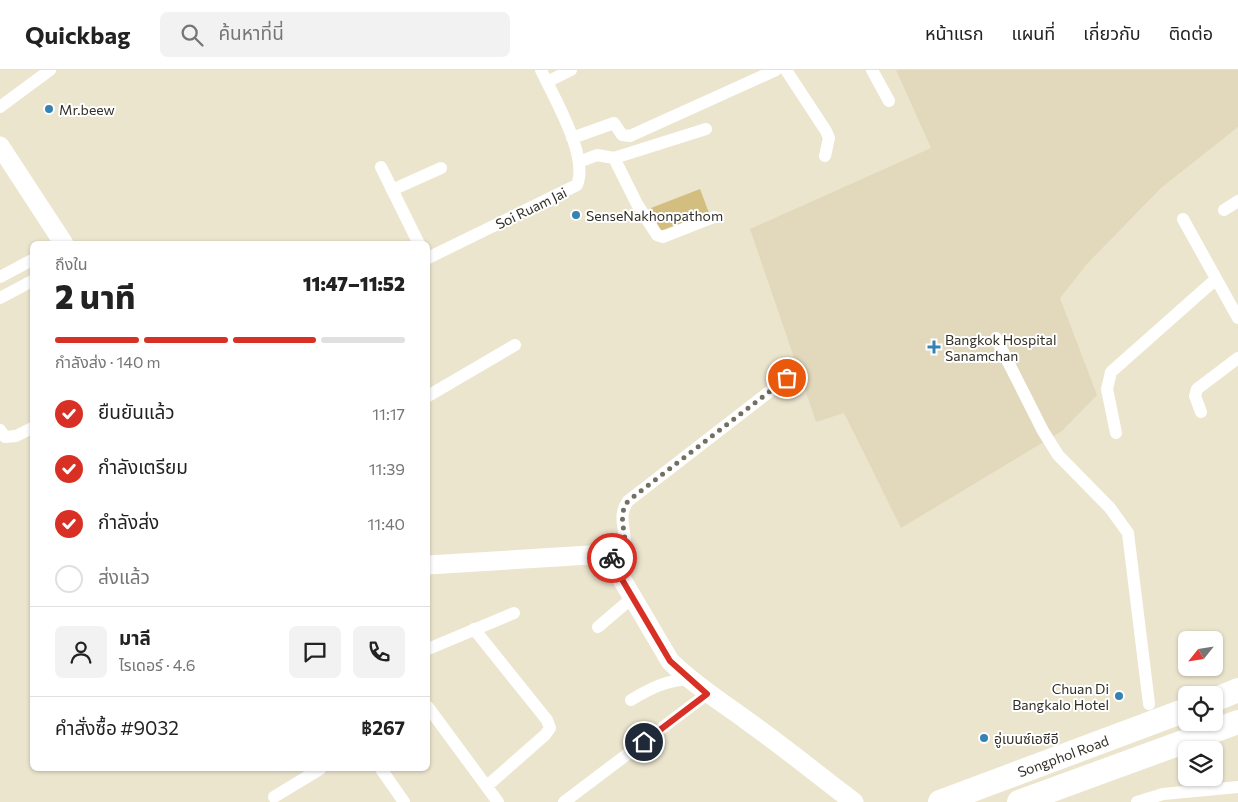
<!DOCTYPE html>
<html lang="th">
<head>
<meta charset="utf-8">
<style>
	body { margin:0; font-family:Commissioner,"Noto Sans Thai",sans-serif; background:#f2f2f2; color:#222; height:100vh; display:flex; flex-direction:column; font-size:19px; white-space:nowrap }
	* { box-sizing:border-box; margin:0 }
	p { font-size:16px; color:#767676 }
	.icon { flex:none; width:28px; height:28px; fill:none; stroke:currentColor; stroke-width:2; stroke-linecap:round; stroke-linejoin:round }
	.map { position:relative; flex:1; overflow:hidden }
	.sheet { position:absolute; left:30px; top:171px; width:400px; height:530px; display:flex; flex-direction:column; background:#fff; border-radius:8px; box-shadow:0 1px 4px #0004 }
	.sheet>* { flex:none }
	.needle { width:32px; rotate:240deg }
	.buttons { position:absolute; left:1178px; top:561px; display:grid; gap:10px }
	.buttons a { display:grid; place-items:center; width:45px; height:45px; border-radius:8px; background:#fff; box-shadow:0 1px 4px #0004; font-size:25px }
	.pin { position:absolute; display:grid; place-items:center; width:42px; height:42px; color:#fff; margin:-21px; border:2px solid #fff; border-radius:50%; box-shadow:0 1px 5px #0007 }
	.courier { position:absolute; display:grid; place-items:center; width:50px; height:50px; margin:-25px; border:4px solid #d93025; border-radius:50%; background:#fff; color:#222; box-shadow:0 1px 6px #0007 }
	.overview em { font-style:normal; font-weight:800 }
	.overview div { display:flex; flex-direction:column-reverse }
	.overview { display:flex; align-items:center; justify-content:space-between; height:85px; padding:0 25px }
	h1 { font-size:32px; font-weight:800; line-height:38px }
	.bar { display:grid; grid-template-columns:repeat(4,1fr); gap:8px 5px; align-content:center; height:60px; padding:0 25px }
	.bar i { height:6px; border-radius:4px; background:#e0e0e0 }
	.bar .on { background:#d93025 }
	.bar p { grid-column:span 4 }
	.line { display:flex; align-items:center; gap:12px; padding:0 25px; border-top:1px solid #e0e0e0 }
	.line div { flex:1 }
	.round { display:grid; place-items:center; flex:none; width:52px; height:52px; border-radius:8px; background:#f2f2f2 }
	ol { padding:0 25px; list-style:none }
	li { display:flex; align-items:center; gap:15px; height:55px }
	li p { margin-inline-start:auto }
	li .icon { padding:5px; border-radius:50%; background:#d93025; color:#fff; stroke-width:4 }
	li:last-child { color:#767676 }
	li i { width:28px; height:28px; border:2px solid #e0e0e0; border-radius:50% }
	header { display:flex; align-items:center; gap:30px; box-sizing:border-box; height:70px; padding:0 25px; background:#fff; border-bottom:1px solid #e0e0e0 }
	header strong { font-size:24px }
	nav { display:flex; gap:28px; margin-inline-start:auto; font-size:18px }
	.search { width:350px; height:45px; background:#f2f2f2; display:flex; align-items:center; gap:12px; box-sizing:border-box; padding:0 18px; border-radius:8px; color:#767676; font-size:19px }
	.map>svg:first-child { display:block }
	.built { fill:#e2d9bc }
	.garden { fill:#d3be7f }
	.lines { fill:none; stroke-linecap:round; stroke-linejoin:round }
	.street { stroke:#fff; stroke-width:12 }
	.secondary { stroke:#fff; stroke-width:19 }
	.highway { stroke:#fff; stroke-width:24 }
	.done { stroke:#736f61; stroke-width:5; stroke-dasharray:0 9 }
	.route { stroke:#d93025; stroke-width:6 }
	.poi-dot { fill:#3582b4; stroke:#fff; stroke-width:2 }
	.labels { text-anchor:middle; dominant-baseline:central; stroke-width:4; stroke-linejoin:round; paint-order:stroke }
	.poi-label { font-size:14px; fill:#322f26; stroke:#fff; text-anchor:start }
	.street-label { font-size:14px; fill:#322f26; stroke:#fff }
</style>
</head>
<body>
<header>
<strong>Quickbag</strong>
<div class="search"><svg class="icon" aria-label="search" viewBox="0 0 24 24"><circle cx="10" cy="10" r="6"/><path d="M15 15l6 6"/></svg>ค้นหาที่นี่</div>
<nav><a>หน้าแรก</a><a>แผนที่</a><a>เกี่ยวกับ</a><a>ติดต่อ</a></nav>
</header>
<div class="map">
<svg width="1238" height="732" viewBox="0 0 1238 732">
	<rect width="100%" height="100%" fill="#ece5ce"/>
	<path class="built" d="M 896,0 L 1238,0 L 1238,57 L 1161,118 L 1087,194 L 1060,228 L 1097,325 L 1062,361 L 901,458 L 844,343 L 816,352 L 750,159 L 931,78 Z"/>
	<path class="garden" d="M 700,119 L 709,143 L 660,161 L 651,138 Z"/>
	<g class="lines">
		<path class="street" d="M 786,0 L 826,61 L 829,68 L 825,86
			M 872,0 L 889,31
			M 547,12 L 571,0
			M 0,37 L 50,0
			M 572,68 L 614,53 L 622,65 L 630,66 L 776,0
			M 614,88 L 637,134 L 657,165 L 663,167 L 714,147
			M 579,92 L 597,85 L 614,88 L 706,59
			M 381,97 L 419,174
			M 392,120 L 441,98
			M 1224,140 L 1238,131
			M 1183,149 L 1238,248
			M 428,188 L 577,115 C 589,86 554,28 541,0
			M 0,207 L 32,190
			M 0,228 L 32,211
			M 996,268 L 1043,361 L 1058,385 L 1110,438 L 1128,463 L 1149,634
			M 428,326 L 515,275
			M 1201,342 L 1195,326 L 1197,319 L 1238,288
			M 0,360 L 5,367 L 16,366 L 32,358
			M 1116,363 L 1107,319 L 1111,302 L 1216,209
			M 605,492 L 618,485 L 625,477 C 626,460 617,446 628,431 L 787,308
			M 598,557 L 632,528
			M 474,559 L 547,650 L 550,658 L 545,665 L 487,716
			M 428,579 L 514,543
			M 631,630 C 649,619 667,610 689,609
			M 428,637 L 498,732
			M 381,699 L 404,732
			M 274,727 L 320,699
			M 564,732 L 707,624
			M 1137,732 L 1163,724 L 1238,717"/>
		<path class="secondary" d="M 0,76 L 64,174
			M 428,495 L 590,485 L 605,492 L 617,501 L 670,591 C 693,614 720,631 746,650 C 783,676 818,705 854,732"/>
		<path class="highway" d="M 1214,630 L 1238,620
			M 940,732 L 1186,640
			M 1019,732 L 1238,652"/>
	</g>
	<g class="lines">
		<path class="done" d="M 612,488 L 625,477 C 626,460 617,446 628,431 L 787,308"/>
		<path class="route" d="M 612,488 L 605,492 L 617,501 L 670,591 L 707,624 L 644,672"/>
	</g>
	<g class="poi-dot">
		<circle cx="49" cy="39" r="5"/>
		<circle cx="576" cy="145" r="5"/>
		<path d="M931.5 269.5h5v5h5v5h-5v5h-5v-5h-5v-5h5z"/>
		<circle cx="1119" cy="626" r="5"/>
		<circle cx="984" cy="668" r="5"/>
	</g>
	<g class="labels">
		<g class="poi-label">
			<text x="59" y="39">Mr.beew</text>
			<text x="586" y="145">SenseNakhonpathom</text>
			<text x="945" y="269">Bangkok Hospital<tspan x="945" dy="16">Sanamchan</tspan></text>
			<text x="1109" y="618" text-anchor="end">Chuan Di<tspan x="1109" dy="16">Bangkalo Hotel</tspan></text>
			<text x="994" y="668">อู่เบนซ์เอซีอี</text>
		</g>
		<g class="street-label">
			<text transform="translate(531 138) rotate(-26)">Soi Ruam Jai</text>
			<text transform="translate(1063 686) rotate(-20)">Songphol Road</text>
		</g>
	</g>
</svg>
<div class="buttons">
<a><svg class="needle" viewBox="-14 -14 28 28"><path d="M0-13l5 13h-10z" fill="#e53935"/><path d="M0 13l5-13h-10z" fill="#767676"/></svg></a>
<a><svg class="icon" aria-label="locate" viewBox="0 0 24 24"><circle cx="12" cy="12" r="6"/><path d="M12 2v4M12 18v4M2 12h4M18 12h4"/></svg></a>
<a><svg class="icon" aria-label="layers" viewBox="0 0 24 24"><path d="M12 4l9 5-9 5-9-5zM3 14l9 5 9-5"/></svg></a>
</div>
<div class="pin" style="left:787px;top:308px;background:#ea580c"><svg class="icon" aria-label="bag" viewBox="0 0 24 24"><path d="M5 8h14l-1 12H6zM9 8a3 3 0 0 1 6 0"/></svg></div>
<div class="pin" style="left:644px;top:672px;background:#1f2937"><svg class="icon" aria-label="home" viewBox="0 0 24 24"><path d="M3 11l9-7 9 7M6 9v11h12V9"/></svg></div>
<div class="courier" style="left:612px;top:488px"><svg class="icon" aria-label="bike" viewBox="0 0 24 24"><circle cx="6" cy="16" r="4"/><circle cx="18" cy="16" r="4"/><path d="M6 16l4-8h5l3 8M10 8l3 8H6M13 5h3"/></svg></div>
<section class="sheet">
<div class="overview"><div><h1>2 นาที</h1><p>ถึงใน</p></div><em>11:47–11:52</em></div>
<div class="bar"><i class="on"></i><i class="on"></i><i class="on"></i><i></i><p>กำลังส่ง · 140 m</p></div>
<ol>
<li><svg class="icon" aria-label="check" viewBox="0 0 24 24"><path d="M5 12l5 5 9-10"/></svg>ยืนยันแล้ว<p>11:17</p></li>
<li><svg class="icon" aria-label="check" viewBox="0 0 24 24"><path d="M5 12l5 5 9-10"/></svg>กำลังเตรียม<p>11:39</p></li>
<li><svg class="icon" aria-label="check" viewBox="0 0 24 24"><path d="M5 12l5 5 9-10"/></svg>กำลังส่ง<p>11:40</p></li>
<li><i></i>ส่งแล้ว</li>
</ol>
<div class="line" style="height:90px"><a class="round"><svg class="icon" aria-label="person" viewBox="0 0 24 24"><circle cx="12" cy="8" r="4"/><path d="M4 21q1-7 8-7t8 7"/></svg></a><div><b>มาลี</b><p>ไรเดอร์ · 4.6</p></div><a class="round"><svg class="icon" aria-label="chat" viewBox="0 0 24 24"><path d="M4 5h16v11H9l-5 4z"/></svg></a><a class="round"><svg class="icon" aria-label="phone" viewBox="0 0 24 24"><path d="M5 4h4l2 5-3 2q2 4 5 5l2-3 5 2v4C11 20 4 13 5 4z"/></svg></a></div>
<div class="line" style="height:65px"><div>คำสั่งซื้อ #9032</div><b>฿267</b></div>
</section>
</div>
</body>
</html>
